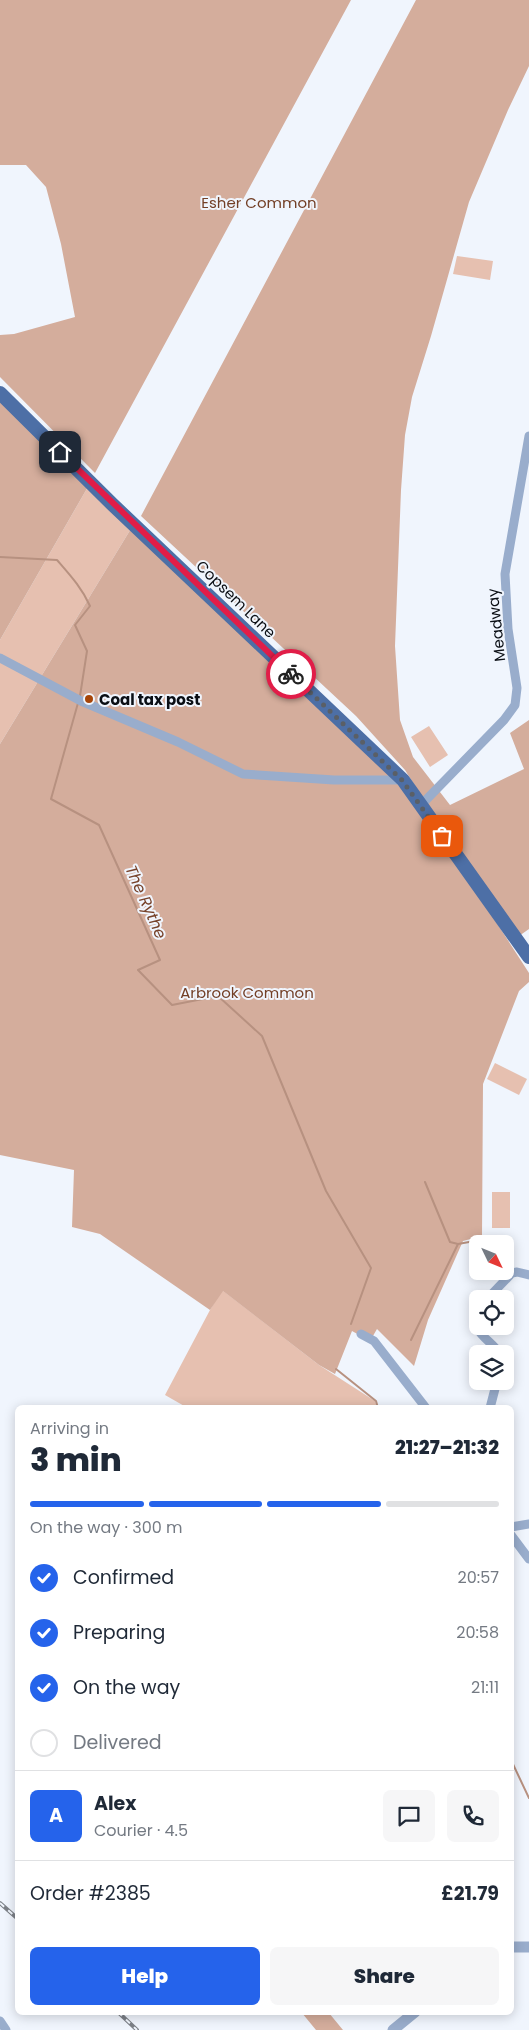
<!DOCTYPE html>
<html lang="en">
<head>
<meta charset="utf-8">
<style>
	body { margin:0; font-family:Poppins,sans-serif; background:#f6f6f7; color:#1f2937; height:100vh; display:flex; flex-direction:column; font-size:19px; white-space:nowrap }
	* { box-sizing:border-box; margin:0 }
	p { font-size:16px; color:#747a83 }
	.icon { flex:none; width:28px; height:28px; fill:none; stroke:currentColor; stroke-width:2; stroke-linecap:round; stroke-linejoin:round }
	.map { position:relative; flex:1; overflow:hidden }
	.panel { position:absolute; left:15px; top:1405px; width:499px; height:610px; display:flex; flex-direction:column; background:#fff; border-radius:8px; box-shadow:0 2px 12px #0003 }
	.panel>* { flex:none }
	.needle { width:32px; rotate:133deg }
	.controls { position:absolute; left:469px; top:1235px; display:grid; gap:10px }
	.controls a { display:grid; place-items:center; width:45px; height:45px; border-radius:8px; background:#fff; box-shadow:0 2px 12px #0003; font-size:25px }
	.pin { position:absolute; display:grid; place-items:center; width:42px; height:42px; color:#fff; margin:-21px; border-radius:10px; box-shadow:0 2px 8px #0006 }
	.courier { position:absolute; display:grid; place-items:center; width:50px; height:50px; margin:-25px; border:4px solid #e11d48; border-radius:50%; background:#fff; color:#222; box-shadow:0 1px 6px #0007 }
	.summary em { font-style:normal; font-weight:800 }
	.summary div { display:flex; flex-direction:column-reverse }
	.summary { display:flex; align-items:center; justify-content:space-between; height:85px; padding:0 15px }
	h1 { font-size:32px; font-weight:800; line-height:38px }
	.bar { display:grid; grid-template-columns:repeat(4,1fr); gap:8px 5px; align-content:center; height:60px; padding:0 15px }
	.bar i { height:6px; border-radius:4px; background:#e0e1e3 }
	.bar .on { background:#2563eb }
	.bar p { grid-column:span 4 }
	.line { display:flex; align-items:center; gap:12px; padding:0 15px; border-top:1px solid #e0e1e3 }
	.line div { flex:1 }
	.round { display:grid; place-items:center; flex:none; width:52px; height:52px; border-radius:8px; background:#f6f6f7 }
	ol { padding:0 15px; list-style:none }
	li { display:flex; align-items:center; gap:15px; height:55px }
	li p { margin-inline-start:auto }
	li .icon { padding:5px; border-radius:50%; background:#2563eb; color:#fff; stroke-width:4 }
	li:last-child { color:#747a83 }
	li i { width:28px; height:28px; border:2px solid #e0e1e3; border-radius:50% }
	.cta { display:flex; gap:10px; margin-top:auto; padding:10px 15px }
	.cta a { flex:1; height:58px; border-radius:8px; background:#2563eb; color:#fff; font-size:20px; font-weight:800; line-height:58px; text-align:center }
	.cta a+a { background:#f6f6f7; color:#1f2937 }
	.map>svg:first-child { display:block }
	.green { fill:#e6c0b0 }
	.forest { fill:#d4ad9c }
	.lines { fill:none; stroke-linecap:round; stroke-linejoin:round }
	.stream { stroke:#b79180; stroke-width:2 }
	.minor { stroke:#99adcc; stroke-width:9 }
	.tertiary { stroke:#99adcc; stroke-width:11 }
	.primary { stroke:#4d6fa6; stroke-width:14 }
	.rail-casing { stroke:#7c8087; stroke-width:4 }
	.rail { stroke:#f0f5fd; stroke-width:2; stroke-dasharray:5.5; stroke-linecap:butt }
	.done { stroke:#5a5f66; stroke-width:5; stroke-dasharray:0 9 }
	.route { stroke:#e11d48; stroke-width:6 }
	.poi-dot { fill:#a74508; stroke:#f0f5fd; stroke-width:2 }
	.labels { text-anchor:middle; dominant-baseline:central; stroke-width:4; stroke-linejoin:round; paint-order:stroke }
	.park-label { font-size:15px; fill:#733f26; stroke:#f0f5fd }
	.street-label { font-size:15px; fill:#0a0e14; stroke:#f0f5fd }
	.poi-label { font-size:15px; font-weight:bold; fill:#0a0e14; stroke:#f0f5fd; text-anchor:start }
	.water-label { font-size:16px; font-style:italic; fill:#77422a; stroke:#f0f5fd }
</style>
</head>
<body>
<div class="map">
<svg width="529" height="2030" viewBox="0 0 529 2030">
	<rect width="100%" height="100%" fill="#f0f5fd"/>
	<path class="green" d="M 457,256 L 493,261 L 490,280 L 453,274 Z
		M 89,485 L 132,527 L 0,744 L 0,640 Z
		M 429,726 L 448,755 L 430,767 L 411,737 Z
		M 495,1063 L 527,1079 L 519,1095 L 487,1079 Z
		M 492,1192 L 510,1192 L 510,1228 L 492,1228 Z
		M 222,1290 L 319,1365 L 375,1401 L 377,1407 L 186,1407 L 165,1395 L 210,1310 Z"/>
	<path class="forest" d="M 0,0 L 351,0 L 95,473 L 0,377 L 0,335 L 14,334 L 75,317 L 61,244 L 46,187 L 26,165 L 0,165 Z
		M 416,0 L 529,0 L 529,66 L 508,110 L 469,202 L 431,336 L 412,397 L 405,435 L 401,490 L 395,646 L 400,720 L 413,757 L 450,805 L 524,769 L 510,733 L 529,720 L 529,929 L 519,936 L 434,816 L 405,770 L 356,716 L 141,516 Z
		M 0,399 L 89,485 L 0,640 Z
		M 132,527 L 377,760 L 436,829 L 529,973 L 529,982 L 519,991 L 483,1084 L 482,1236 L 463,1241 L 428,1320 L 414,1366 L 377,1329 L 370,1341 L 352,1331 L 335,1374 L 319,1365 L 223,1291 L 210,1310 L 100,1234 L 72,1227 L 74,1170 L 0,1155 L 0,744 Z
		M 302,2013 L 329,2013 L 343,2030 L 316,2030 Z"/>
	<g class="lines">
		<path class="stream" d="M 0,557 L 57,560 C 70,575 82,588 90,606 L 75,625 L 87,651 L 80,696
			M 78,703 L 51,799 L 99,825 L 160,960 L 138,970 L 172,1005 L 218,996 L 262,1036 L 326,1191 L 371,1268 L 351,1324
			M 425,1182 L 450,1242 L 458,1244 L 502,1236
			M 411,1340 L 458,1244
			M 336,1369 L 376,1401 L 378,1408
			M 511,1760 L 529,1798"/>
		<path class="minor" d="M 0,658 L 81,701 L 178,742 L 243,774 L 334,780 L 403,780
			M 421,805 L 504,720 L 515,705 L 517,688 L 508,629 L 505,574 L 529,436
			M 487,1299 L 512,1273 L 517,1272 L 529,1275
			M 478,1311 C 468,1332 491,1339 500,1354
			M 361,1334 L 374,1341 L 426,1408
			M 490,1408 L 497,1381
			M 511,1527 L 529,1524
			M 511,1535 L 529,1559
			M 0,2021 L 6,2030"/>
		<path class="tertiary" d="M 511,1947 L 529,1947
			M 393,2030 L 415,2012"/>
		<path class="primary" d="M 0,393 L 112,504 L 403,780 L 529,957"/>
		<defs>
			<path id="rail" d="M 0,1903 L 18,1919
				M 118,2012 L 137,2030"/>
		</defs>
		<use href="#rail" class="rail-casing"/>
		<use href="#rail" class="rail"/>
	</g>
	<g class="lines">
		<path class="done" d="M 291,674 L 402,780 L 442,836"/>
		<path class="route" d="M 60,452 L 291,674"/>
	</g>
	<circle class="poi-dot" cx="89" cy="699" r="5"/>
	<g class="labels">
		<g class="park-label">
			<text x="259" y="202">Esher Common</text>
			<text x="247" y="992">Arbrook Common</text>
		</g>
		<g class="street-label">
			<text transform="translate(236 599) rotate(44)">Copsem Lane</text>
			<text transform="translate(496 625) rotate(-96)">Meadway</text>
		</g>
		<g class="poi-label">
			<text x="99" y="699">Coal tax post</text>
		</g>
		<g class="water-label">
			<text transform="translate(146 902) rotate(66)">The Rythe</text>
		</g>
	</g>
</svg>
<div class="controls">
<a><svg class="needle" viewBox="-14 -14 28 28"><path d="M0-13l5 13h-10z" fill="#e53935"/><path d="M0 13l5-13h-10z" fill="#747a83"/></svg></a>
<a><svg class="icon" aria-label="locate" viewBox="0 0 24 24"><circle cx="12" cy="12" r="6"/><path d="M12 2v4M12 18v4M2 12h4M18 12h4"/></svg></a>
<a><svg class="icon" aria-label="layers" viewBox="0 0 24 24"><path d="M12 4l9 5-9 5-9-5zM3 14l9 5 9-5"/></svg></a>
</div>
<div class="pin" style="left:442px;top:836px;background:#ea580c"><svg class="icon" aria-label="bag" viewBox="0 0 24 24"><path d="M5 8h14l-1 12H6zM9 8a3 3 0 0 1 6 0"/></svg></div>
<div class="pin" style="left:60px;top:452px;background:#1f2937"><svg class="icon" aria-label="home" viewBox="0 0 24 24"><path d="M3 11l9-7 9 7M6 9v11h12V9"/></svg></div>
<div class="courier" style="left:291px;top:674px"><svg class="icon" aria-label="bike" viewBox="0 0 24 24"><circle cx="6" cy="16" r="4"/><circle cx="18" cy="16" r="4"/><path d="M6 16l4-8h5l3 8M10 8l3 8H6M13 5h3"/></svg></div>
<section class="panel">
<div class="summary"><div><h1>3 min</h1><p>Arriving in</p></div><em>21:27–21:32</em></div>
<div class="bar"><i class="on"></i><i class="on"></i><i class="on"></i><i></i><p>On the way · 300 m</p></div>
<ol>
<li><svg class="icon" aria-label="check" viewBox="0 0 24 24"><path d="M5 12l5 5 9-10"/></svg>Confirmed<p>20:57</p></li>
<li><svg class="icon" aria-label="check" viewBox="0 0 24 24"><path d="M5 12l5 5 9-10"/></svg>Preparing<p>20:58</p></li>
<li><svg class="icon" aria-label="check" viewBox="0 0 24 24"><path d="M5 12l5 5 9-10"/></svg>On the way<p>21:11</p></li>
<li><i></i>Delivered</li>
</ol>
<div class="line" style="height:90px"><b class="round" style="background:#2563eb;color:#fff">A</b><div><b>Alex</b><p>Courier · 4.5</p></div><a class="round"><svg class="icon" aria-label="chat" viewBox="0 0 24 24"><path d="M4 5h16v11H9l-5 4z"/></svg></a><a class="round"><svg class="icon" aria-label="phone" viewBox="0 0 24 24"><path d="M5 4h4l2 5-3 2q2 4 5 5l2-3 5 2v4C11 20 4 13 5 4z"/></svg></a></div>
<div class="line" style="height:65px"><div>Order #2385</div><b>£21.79</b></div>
<div class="cta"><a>Help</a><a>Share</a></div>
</section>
</div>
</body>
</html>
